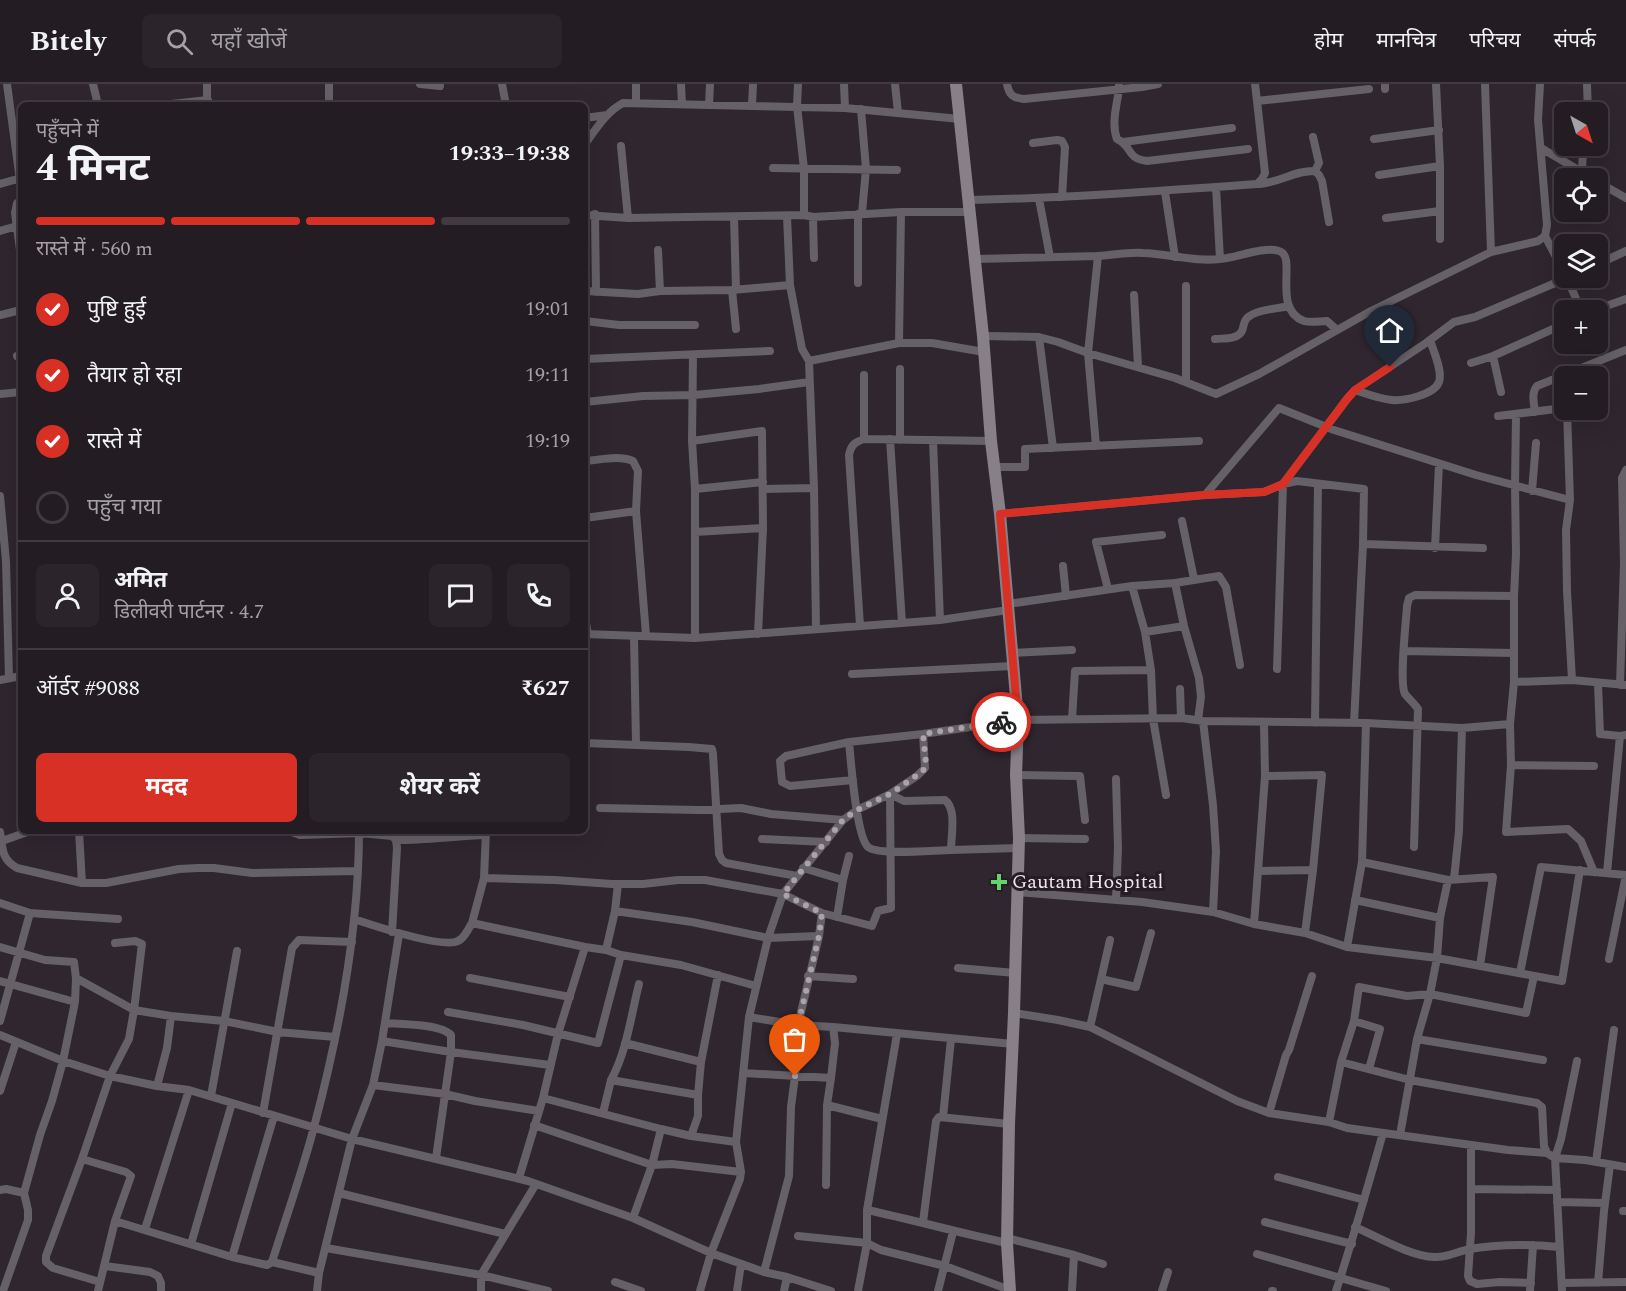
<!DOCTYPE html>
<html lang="hi">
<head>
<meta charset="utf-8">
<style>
	body { margin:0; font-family:Spectral,"Noto Sans Devanagari",serif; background:#2b252b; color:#f1f3f6; height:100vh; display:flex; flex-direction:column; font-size:22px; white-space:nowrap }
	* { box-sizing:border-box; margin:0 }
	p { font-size:20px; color:#a3a1a6 }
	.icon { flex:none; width:33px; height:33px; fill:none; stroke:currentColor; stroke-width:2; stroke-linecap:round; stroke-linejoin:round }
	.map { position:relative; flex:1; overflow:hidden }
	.sheet { position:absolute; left:18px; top:18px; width:570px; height:732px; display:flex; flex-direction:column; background:#231c23; border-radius:9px; box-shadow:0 6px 24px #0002,0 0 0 2px #403a41 }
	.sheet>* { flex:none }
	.needle { width:39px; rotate:141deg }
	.fabs { position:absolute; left:1554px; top:18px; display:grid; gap:12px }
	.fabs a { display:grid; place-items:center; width:54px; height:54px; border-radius:9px; background:#231c23; box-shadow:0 6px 24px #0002,0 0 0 2px #403a41; font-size:30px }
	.pin { position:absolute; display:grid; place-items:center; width:51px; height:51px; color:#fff; margin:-62px -26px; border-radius:50% 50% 50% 0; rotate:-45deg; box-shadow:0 0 6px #0007 }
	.pin .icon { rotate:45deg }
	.courier { position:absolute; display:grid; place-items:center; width:60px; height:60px; margin:-30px; border:4px solid #d93025; border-radius:50%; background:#fff; color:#222; box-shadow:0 2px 8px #0007 }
	.head em { font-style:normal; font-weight:700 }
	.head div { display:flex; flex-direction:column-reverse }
	.head { display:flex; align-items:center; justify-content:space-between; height:102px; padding:0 18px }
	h1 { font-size:39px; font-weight:700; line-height:45px }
	.bar { display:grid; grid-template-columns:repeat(4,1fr); gap:9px 6px; align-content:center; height:72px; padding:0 18px }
	.bar i { height:8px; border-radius:4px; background:#403a41 }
	.bar .current { background:#d93025 }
	.bar p { grid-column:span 4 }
	.line { display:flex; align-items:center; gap:15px; padding:0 18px; border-top:2px solid #403a41 }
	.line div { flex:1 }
	.round { display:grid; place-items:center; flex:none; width:63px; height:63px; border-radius:9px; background:#2b252b }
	ol { padding:0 18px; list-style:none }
	li { display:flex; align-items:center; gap:18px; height:66px }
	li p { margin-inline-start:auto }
	li .icon { padding:6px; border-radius:50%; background:#d93025; color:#fff; stroke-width:4 }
	li:last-child { color:#a3a1a6 }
	li i { width:33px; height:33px; border:3px solid #403a41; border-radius:50% }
	.cta { display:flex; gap:12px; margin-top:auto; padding:12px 18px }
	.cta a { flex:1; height:69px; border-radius:9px; background:#d93025; color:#fff; font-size:24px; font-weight:700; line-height:69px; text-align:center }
	.cta a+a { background:#2b252b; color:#f1f3f6 }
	header { display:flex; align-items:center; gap:36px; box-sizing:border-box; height:84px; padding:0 30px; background:#231c23; border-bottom:2px solid #403a41 }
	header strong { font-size:28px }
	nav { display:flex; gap:33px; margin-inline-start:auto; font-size:21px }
	.search { width:420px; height:54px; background:#2b252b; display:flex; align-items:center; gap:15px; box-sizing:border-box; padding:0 21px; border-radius:9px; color:#a3a1a6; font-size:22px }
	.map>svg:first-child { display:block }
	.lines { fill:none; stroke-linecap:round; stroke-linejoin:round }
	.street { stroke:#666166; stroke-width:8 }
	.secondary { stroke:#888088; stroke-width:12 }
	.done { stroke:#aaa3aa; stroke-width:6; stroke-dasharray:0 10.8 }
	.route { stroke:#d93025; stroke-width:8 }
	.poi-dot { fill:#62d469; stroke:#251c25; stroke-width:2 }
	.labels { text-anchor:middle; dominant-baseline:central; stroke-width:6; stroke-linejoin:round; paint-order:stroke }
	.poi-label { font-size:20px; fill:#ece6ec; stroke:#251c25; text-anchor:start }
</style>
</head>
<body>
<header>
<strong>Bitely</strong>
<div class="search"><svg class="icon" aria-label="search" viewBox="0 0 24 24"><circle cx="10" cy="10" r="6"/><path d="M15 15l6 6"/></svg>यहाँ खोजें</div>
<nav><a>होम</a><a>मानचित्र</a><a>परिचय</a><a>संपर्क</a></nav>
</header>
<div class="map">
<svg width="1626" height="1207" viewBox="0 0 1626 1207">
	<rect width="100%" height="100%" fill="#2f262f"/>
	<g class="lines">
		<path class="street" d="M 7,0 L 21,104
			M 93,0 L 98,21
			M 207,0 L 207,21
			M 420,0 L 440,2
			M 502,0 L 506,21
			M 636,0 L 636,19
			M 681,0 L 682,20
			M 798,0 L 797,22 L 804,85 L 804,131
			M 844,0 L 845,24
			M 895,0 L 898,29
			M 1007,0 C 1009,11 1013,14 1024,15 L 1142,3 L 1158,0
			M 1119,0 L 1119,5 C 1117,21 1111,39 1117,55 C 1133,62 1125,74 1147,77 L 1248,65
			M 1255,0 L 1257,17
			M 1385,0 L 1385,5
			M 1436,0 L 1440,82 L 1440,155
			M 1485,0 L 1491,168
			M 1587,0 L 1588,28
			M 162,21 L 208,16
			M 329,21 L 329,0
			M 709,21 L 710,0
			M 752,21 L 753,0
			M 861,25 L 866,85 L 862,129
			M 585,34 L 607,31
			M 1313,53 L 1319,79 L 1315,87
			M 1374,55 L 1439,46
			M 1123,58 L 1232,44
			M 1033,59 L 1057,56 L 1062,57 L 1065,63 L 1062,113
			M 585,60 C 596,45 606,28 623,19 L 845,24 L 960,35
			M 621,62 L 628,134
			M 1541,64 L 1592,94
			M 773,84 L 897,86
			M 1582,88 L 1583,62
			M 1379,91 L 1440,82
			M 1598,98 L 1626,114
			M 0,100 L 21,94
			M 1257,100 C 1277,100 1295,86 1315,87 L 1319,91 L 1322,97 L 1329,138
			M 1216,103 L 1220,175
			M 1165,108 L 1175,173
			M 1039,115 L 1050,173
			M 970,116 C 1066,114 1161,107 1257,100 L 1262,95 L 1265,89 L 1257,17 L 1369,5
			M 21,117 L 17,119 L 15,129 L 21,173
			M 595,130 L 596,208
			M 585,131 L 628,134 L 804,131 L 813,133 L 901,128 L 971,128
			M 734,133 L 736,205
			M 813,133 L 814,174
			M 1386,134 L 1440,127
			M 0,147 L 17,142
			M 1545,152 L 1564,188
			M 658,166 L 660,207
			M 975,175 C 1016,174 1057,173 1098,172 C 1113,171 1128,168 1143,169 C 1169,170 1195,178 1220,175 C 1236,174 1263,162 1279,167 C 1298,172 1271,225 1304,237 C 1311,239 1320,237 1327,237 L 1337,246
			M 1598,180 L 1626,167
			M 1567,194 L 1581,226
			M 858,199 L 858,130
			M 790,201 L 802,265 L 809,277
			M 1186,202 L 1186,298
			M 732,206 L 736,245
			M 585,207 L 638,210 L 660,207 L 732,206 L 790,201 L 787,132
			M 1134,211 L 1138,282
			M 1595,226 L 1626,215
			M 0,231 L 21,226
			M 585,237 L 619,241 L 695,241
			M 983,252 L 1039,253 L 1058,258 L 1088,269 L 1175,294 L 1216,310 L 1259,290 L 1371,227 L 1491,168 L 1538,157 L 1545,152 L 1547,141 L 1538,36 L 1540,0
			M 1039,253 L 1053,364
			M 1215,255 C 1223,254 1237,256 1242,247 C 1244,243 1243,238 1247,234 C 1257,225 1277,225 1289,222
			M 899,259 L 901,128
			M 693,271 L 692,357 L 695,405 L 695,554
			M 17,272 L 21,271
			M 1493,272 L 1501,308
			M 585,275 L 770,267
			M 1471,279 L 1493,272 L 1564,240
			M 900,285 L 900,356
			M 1355,306 C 1367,310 1379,315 1392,316 C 1404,317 1434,311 1439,298 C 1443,287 1433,266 1430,256
			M 0,310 L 21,308
			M 585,318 L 643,312 L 694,311 L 759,305 L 809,298
			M 1567,326 L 1570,416 L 1566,446 L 1567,507 L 1572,596
			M 1535,328 C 1534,319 1531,309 1537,302 L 1626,266
			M 585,330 L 585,373
			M 1498,332 L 1564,324
			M 864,355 L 864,291
			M 890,355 L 902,539
			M 933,356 L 940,536
			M 692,357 L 762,347 L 763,444 L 758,550
			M 1096,362 L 1088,269 L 1098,172
			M 585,377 C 601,376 618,371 633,377 L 638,387 L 636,427 L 585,434
			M 995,383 L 1025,383 L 1025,365 L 1199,357
			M 695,405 L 763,398
			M 763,405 L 814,404
			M 1532,407 L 1536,359
			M 1205,411 L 1279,324 L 1334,346 L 1476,391 L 1570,416
			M 0,412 L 6,477 L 9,594
			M 636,427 L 646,551
			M 1000,430 L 1205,411 L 1264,408 L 1283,400 L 1297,397 L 1364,405 L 1363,460 L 1354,639
			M 1182,437 L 1194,495
			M 695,448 L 763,444
			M 1363,460 L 1483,464
			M 1435,464 L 1439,380
			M 1063,482 L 1066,512
			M 1175,499 L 1184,542 L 1199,594 L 1201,613 L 1198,636
			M 1132,502 L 1145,548 L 1184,542
			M 1108,505 L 1096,458 L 1162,451
			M 1008,520 L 1132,502 L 1175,499 L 1219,492 L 1226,503 L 1240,581
			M 585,534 L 588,550
			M 860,542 L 849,371 C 851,361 855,358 864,355 L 991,357
			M 816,545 L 814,404 L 809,277 L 899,259 L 932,259 L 984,268
			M 585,550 L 695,554 L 902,539 L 940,536 L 1008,526
			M 634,553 L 636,660
			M 1404,567 L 1514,569
			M 1012,569 L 1072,566
			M 1277,585 L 1283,400 L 1347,315 L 1355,306 L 1426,259 L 1454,238 L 1475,233 L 1567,194
			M 1151,586 L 1153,635 L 1166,711
			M 852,590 L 1013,582
			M 0,596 L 21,592
			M 1514,598 L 1514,512 L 1516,470 L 1515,402 L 1516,330
			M 1598,600 L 1600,650 L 1620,652 L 1626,651
			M 1620,601 L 1624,479 L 1622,394 L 1626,386
			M 1180,605 L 1181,634
			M 1072,635 L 1075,587 L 1151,586 L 1145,548
			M 1203,637 L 1213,721 L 1216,767 L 1213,828
			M 1264,639 L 1265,692 L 1258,787 L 1313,786
			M 1315,639 L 1318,400
			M 1366,639 L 1362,778 L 1347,863 L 1437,874 L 1562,897 L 1580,786
			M 849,658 L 786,672 L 780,677 L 782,698 L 790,702 L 853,696
			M 585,659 L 689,663 L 712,665 L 713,670 L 719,770 L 722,776 L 726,779 L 797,792
			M 1511,681 L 1594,682
			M 1016,691 L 1080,692 L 1085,736
			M 1265,692 L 1322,691 L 1313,786 L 1305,849
			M 600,724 L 698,726 L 741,724 L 771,730 L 843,736
			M 79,747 L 82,799
			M 289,747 L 300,751 L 360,749 L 392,752 L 396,756 L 397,764 L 392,848
			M 0,748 C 3,765 1,775 17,784 L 82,799 L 106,799 L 179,785 L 198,784 L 214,784 L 252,789 L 357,787
			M 1019,754 L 1085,755
			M 762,755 L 826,758
			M 396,756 C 426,756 456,752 486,751
			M 2,757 L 30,747
			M 1414,763 L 1418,625 C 1414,619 1409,615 1405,610 C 1399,599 1406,538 1407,522 L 1409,514 L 1415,511 L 1514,512
			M 951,766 C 935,766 879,772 868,763 C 856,752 851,677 849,658 L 923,650 L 1018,636 L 1181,634 L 1203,637 L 1366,639 L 1462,644 L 1510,640
			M 1362,778 L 1448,796 L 1493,793 L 1480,882
			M 803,784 L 843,796 L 849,772
			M 1594,788 L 1581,757 L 1568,745 L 1506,748 L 1511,681 L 1510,640 L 1514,598 L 1572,596 L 1626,601
			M 1607,789 L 1620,652
			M 484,794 L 555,796 L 612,800 L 643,800 L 678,796 L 705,796 L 783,810 L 822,829 L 872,842 L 878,827 L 891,824 L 890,710 L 917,692 L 925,684 L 923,650
			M 1454,795 L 1459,747 L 1462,644
			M 1017,808 L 1142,818 L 1213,828 L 1254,840 L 1305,849 L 1347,863
			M 1116,816 L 1118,764 L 1116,695
			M 1355,816 L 1440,834
			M 0,819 L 30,829 L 118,835
			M 615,827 L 692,838 L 768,854 L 749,933 L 736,1058 L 741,1088 L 740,1095 L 711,1169 L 700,1207
			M 837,833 L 843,796
			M 354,835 C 372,841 443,865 458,857 C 465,854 468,845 472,839 L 585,863 L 606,866 L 621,871 L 681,881 L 756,902
			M 472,839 L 484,794 L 486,747
			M 1254,840 L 1258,787
			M 819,852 L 822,829
			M 0,863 L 45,876 L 74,878 L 76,894 L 75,918
			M 606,866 L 615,827 L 618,800
			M 958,884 L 1015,889
			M 1520,889 L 1541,783 L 1626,791 L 1609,875
			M 808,892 L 853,895
			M 76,894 L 134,926 L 142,860 L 135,857 L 115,859
			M 470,894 L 570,913
			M 1101,895 L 1136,903 L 1151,849
			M 0,897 L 75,918 L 63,977 L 52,1017 L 40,1051 L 24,1109 L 28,1126 L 28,1136 L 3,1207
			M 448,928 L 523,941 L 598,959 L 621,871
			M 1014,929 L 1058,936 L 1090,943 L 1237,1017 L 1269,1029 L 1329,1038 L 1347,1044 L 1508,1066 L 1547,1069 L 1555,1074 L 1585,1076 L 1626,1083
			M 749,933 L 798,941 L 833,943
			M 0,937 L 30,829
			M 1354,937 L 1380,945 L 1369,985
			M 385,939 C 401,940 441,940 451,951 L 451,968 L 436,1074
			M 1090,943 L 1110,856
			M 897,950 L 867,1126 C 914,1136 960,1149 1007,1159
			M 0,951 L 63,977 L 110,992 L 157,1002 L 189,1006 L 352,1055 L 528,1097 L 633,1134 L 711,1169 L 764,1188 L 787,1193 L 831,1207
			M 1417,955 L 1543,976
			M 382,957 L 399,850
			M 701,978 L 718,891
			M 1341,978 L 1410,996 L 1537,1019 L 1542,1023 L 1544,1062 L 1547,1069
			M 743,989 L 831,994 L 835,959 L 833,943 L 1013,960
			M 611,996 C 627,967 631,931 639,900
			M 157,1002 L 167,964 L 171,932
			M 0,1007 L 16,958
			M 211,1012 L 237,867
			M 543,1014 L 661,1045 L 691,1052 L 736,1058
			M 827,1021 L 882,1035
			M 539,1027 L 475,1017 L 445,1010 L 373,1001 L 382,957 L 451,968 L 550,981
			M 263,1029 L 292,864 L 299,856 L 352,858
			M 603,1029 L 611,996 L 698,1011 L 701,978 L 625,959
			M 1269,1029 L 1286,971 L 1289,966 L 1312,892
			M 943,1033 L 951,955
			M 1329,1038 L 1341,978 L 1354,937 L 1359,903 L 1407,912 L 1430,910 L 1437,874 L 1440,834 L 1448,796
			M 534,1041 L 652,1081 L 633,1134
			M 661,1045 L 652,1081 L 672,1080 L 741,1088
			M 1400,1051 L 1417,955 L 1430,910 L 1526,929 L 1534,892
			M 691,1052 L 698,1032 L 698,1011
			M 1471,1061 L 1471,1149 L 1468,1192 L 1470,1197 L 1477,1200 L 1500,1198 L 1531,1199
			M 82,1075 L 126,1088 L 131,1092 L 115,1137 L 98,1207
			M 1596,1078 L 1614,946
			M 1278,1093 L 1364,1116
			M 519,1094 L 543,1014 L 558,950 L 585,863
			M 826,1101 L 827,1021 L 831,994
			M 1471,1105 L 1557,1106
			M 0,1106 L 6,1105 L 24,1109
			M 339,1109 L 505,1150
			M 1557,1118 L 1605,1119
			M 1623,1127 L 1626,1127
			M 115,1137 L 232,1173 L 267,1181 L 272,1178 C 286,1133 302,1089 314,1043 C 339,949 359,845 359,747
			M 923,1138 L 936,1037 L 939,1033 L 1009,1040
			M 1265,1138 L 1352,1160
			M 1355,1143 C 1378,1153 1410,1172 1434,1173 C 1447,1174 1458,1167 1470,1165 C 1499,1160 1530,1160 1559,1163
			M 145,1145 L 189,1006
			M 798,1152 L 867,1159 L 881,1166 L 945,1182 L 1010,1206
			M 1007,1154 L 1074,1171 L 1103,1180
			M 191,1160 L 232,1019
			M 326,1164 L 481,1191 L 548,1207
			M 1257,1170 L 1386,1207
			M 232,1173 L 274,1032
			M 272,1178 L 319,1189
			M 105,1182 L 150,1188 L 158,1192 L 161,1199 L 161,1207
			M 764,1188 L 789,1092 L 791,1023 L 795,992 L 798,941 L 819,852 L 768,854 L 783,810 L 843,736 L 857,726 L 890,710 L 904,717 L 945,716 C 957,725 951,752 951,766 L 1018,764
			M 100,1198 L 53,1184 L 46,1178 L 46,1172 L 82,1075 L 110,992 L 129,955 L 134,926 L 171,932 L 224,937 L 278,948 L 335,953
			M 615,1198 L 641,1207
			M 1563,1199 L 1626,1198
			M 1598,1199 L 1604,1127 L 1610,1081
			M 317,1207 L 319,1189 L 352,1055 L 373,1001
			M 481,1207 L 481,1191 L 536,1100
			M 737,1207 L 741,1180
			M 784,1207 L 787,1193
			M 858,1207 L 867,1159 L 867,1126
			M 938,1207 L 953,1148
			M 1072,1207 L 1074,1171
			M 1162,1207 L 1168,1188
			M 1272,1207 L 1273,1207
			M 1336,1207 C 1353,1155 1368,1102 1383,1049
			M 1530,1207 L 1533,1161
			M 1562,1207 L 1555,1074 L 1561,1055 L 1577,977"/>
		<path class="secondary" d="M 956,0 L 983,252 L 991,357 L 1000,430 L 1018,636 L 1016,691 L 1019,754 L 1014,929 L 1009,1040 L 1007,1159 L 1010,1207"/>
	</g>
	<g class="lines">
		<path class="done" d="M 795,992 L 798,941 L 819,852 L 822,829 L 783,810 L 843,736 L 857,726 L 890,710 L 923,687 L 926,680 L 923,650 L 1001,638"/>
		<path class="route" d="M 1001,638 L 1018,636 L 1000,430 L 1204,411 L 1264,408 L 1283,400 L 1347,315 L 1355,306 L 1390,283"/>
	</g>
	<path class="poi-dot" d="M996 789h6v6h6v6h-6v6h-6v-6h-6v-6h6z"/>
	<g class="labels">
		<g class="poi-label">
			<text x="1012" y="798">Gautam Hospital</text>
		</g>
	</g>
</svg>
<div class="fabs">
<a><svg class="needle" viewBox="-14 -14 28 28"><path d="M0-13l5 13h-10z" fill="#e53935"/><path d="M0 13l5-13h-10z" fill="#a3a1a6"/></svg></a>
<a><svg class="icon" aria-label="locate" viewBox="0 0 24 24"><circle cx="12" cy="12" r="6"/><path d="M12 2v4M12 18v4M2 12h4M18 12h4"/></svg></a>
<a><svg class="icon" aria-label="layers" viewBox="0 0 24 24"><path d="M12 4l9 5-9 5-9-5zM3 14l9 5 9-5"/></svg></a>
<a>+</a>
<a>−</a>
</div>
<div class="pin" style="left:795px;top:992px;background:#ea580c"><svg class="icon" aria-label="bag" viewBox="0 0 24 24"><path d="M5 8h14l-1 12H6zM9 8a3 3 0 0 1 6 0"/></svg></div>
<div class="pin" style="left:1390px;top:283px;background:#1f2937"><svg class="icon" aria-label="home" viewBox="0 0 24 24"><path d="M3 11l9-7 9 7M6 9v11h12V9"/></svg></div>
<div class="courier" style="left:1001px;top:638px"><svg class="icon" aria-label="bike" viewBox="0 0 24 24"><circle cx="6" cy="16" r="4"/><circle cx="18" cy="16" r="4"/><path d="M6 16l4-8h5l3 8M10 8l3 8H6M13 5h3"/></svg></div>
<section class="sheet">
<div class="head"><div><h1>4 मिनट</h1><p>पहुँचने में</p></div><em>19:33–19:38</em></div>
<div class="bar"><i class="current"></i><i class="current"></i><i class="current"></i><i></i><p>रास्ते में · 560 m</p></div>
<ol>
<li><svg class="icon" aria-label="check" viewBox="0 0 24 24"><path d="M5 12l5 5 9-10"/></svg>पुष्टि हुई<p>19:01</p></li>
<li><svg class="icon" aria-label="check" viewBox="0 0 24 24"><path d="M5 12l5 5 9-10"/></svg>तैयार हो रहा<p>19:11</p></li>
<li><svg class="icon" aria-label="check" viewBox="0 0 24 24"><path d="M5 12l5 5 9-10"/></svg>रास्ते में<p>19:19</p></li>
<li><i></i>पहुँच गया</li>
</ol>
<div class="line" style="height:108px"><a class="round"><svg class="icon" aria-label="person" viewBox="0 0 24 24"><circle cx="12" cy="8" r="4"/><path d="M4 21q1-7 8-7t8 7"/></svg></a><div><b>अमित</b><p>डिलीवरी पार्टनर · 4.7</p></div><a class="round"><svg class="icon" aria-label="chat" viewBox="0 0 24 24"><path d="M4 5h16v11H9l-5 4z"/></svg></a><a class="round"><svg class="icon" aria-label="phone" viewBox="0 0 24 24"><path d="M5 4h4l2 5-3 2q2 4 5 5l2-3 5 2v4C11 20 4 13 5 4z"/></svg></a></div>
<div class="line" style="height:78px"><div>ऑर्डर #9088</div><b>₹627</b></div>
<div class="cta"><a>मदद</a><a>शेयर करें</a></div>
</section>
</div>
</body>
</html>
